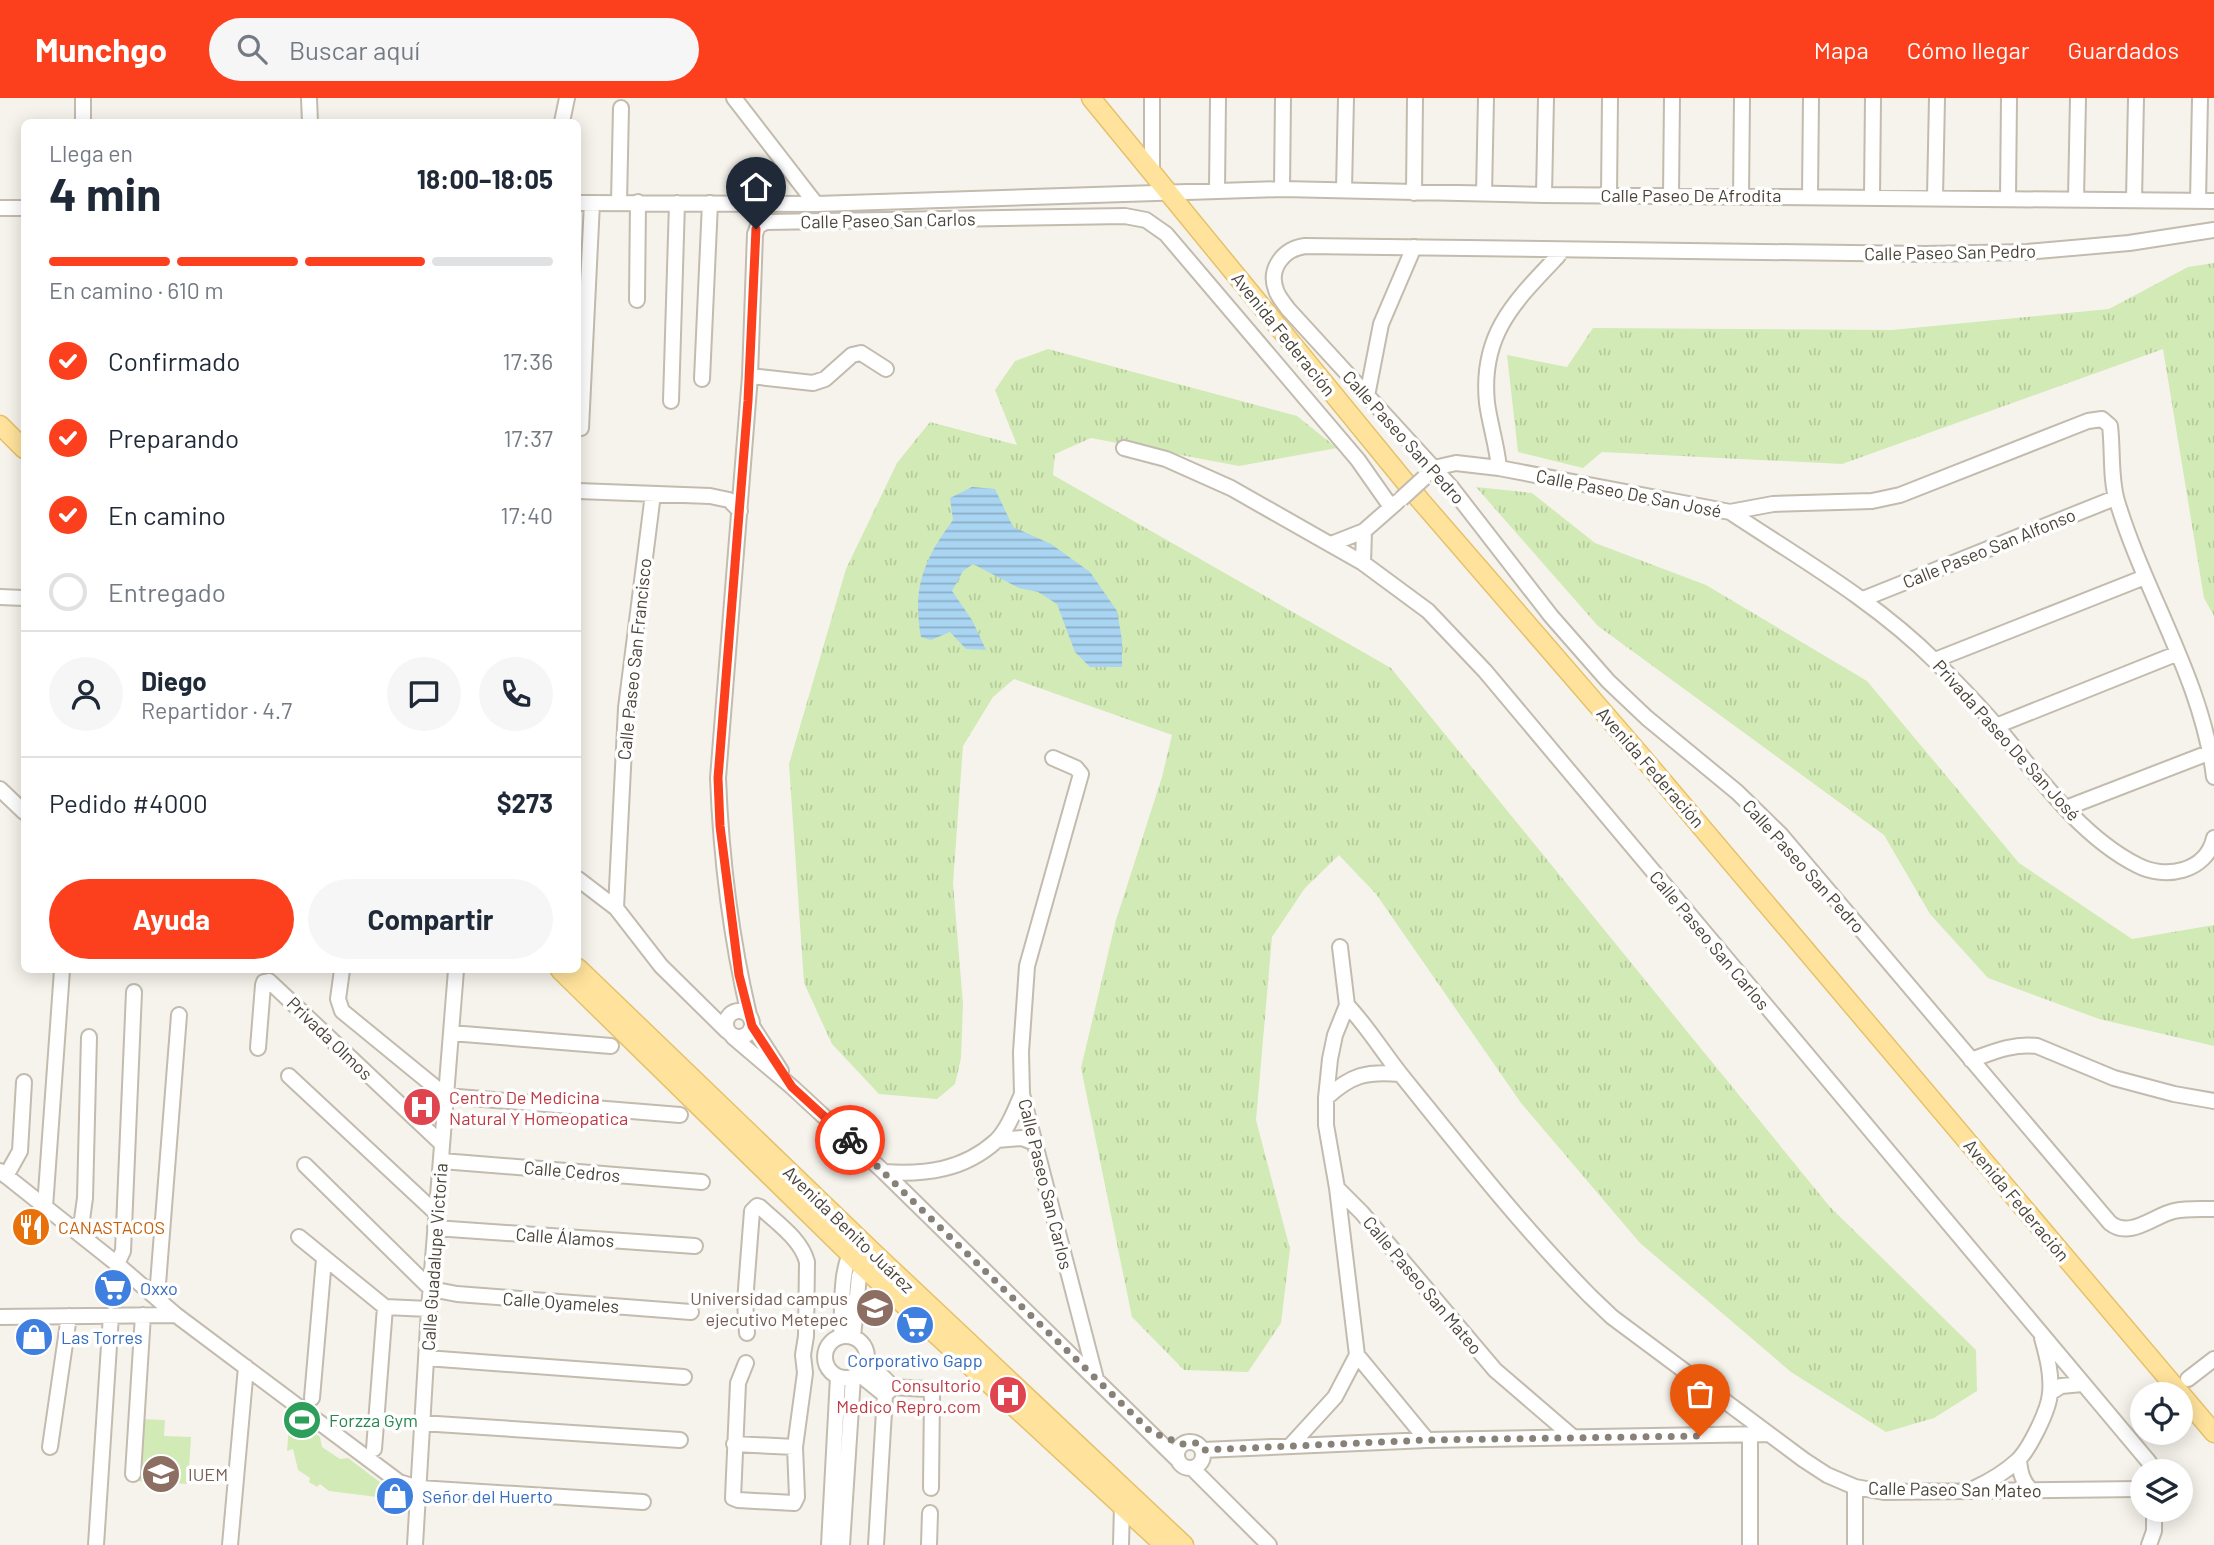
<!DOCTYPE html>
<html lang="es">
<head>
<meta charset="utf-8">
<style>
	body { margin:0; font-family:Barlow,sans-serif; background:#f6f6f7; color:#1f2937; height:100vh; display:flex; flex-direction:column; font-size:26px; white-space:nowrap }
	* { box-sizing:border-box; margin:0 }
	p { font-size:23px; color:#747a83 }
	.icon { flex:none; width:38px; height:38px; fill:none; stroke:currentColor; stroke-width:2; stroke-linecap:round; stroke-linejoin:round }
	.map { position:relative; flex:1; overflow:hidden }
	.panel { position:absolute; left:21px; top:21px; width:560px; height:854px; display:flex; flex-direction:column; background:#fff; border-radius:10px; box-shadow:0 4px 18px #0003 }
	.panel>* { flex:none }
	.tools { position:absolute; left:2130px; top:1284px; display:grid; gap:14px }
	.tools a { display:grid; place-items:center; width:63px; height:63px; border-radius:50%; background:#fff; box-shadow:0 4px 18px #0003; font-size:35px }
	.pin { position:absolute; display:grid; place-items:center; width:60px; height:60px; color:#fff; margin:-72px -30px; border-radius:50% 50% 50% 0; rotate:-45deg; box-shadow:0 0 7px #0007 }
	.pin .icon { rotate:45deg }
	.courier { position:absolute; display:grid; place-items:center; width:70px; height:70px; margin:-35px; border:5px solid #fc3f1d; border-radius:50%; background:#fff; color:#222; box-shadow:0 2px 9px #0007 }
	.overview em { font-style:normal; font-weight:700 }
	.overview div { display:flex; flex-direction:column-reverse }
	.overview { display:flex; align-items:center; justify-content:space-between; height:119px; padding:0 28px }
	h1 { font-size:46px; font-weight:700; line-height:52px }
	.bar { display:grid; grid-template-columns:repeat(4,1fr); gap:10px 7px; align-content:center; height:84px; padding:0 28px }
	.bar i { height:9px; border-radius:5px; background:#e0e1e3 }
	.bar .active { background:#fc3f1d }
	.bar p { grid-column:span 4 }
	.line { display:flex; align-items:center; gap:18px; padding:0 28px; border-top:2px solid #e0e1e3 }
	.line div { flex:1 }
	.round { display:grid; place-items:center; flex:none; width:74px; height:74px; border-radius:37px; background:#f6f6f7 }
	ol { padding:0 28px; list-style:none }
	li { display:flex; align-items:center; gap:21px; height:77px }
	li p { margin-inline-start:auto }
	li .icon { padding:7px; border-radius:50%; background:#fc3f1d; color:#fff; stroke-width:4 }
	li:last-child { color:#747a83 }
	li i { width:38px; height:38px; border:4px solid #e0e1e3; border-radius:50% }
	.primary-button { display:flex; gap:14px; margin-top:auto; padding:14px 28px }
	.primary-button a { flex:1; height:80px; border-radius:42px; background:#fc3f1d; color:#fff; font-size:28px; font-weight:700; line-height:80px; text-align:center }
	.primary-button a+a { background:#f6f6f7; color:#1f2937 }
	header { display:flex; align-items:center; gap:42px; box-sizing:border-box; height:98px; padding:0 35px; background:#fc3f1d; color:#fff }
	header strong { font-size:33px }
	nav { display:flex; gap:38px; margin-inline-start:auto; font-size:24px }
	.search { width:490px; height:63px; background:#f6f6f7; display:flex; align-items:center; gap:18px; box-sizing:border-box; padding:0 24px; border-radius:38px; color:#747a83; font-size:26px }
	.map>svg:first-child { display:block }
	.grass { fill:url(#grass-tufts) }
	.pitch { fill:#d2eab5 }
	.water { fill:url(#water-rules) }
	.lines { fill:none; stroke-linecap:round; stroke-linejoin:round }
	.minor-casing { stroke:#c2bbae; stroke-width:18 }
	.major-casing { stroke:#e6c16a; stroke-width:21 }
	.minor { stroke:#fff; stroke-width:14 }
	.major { stroke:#ffe39c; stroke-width:18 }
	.minor-bridge-casing { stroke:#c2bbae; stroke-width:18; stroke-linecap:butt }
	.minor-bridge { stroke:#fff; stroke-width:14 }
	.done { stroke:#878178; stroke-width:7; stroke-dasharray:0 12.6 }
	.route { stroke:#fc3f1d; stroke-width:9 }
	.labels { text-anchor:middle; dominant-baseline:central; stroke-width:7; stroke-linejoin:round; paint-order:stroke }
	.street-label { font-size:18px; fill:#4b4439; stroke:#fff }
	.health-label { font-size:18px; fill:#be3a42; stroke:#fff; text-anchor:start }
	.food-label { font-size:18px; fill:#c56008; stroke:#fff; text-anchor:start }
	.shop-label { font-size:18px; fill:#366cbe; stroke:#fff; text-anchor:start }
	.education-label { font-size:18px; fill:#785e54; stroke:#fff; text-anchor:end }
	.leisure-label { font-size:18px; fill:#27864d; stroke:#fff; text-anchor:start }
</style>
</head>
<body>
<header>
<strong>Munchgo</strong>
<div class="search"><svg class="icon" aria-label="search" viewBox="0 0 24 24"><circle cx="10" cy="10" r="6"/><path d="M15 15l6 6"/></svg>Buscar aquí</div>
<nav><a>Mapa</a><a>Cómo llegar</a><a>Guardados</a></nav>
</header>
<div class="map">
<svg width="2214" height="1447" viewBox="0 0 2214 1447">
	<defs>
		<pattern id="grass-tufts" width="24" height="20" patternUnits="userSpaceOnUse" patternTransform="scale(1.75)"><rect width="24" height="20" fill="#d2eab5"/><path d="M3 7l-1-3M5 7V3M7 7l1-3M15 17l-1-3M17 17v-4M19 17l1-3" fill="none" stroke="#b6ca9c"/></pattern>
		<pattern id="water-rules" width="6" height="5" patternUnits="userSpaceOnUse" patternTransform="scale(1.75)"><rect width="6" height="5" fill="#a9d4f2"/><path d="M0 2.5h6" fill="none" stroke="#8caec5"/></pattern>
	</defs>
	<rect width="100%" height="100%" fill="#f6f3ec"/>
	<path class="grass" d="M 2214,165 L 2214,518 L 2204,500 L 2163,251 L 1842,366 L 1602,354 L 1583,370 L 1518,354 L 1507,257 L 1567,269 L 1593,230 L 1892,232 L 2109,211 L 2188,169 Z
		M 1048,251 L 1297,318 L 1337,350 L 1239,368 L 1091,340 L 1055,356 L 1053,377 L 1391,570 L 1830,1109 L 1976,1252 L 1977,1293 L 1934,1320 L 1886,1334 L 1791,1274 L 1640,1145 L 1521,1005 L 1376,796 L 1339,757 L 1305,790 L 1272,839 L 1256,1022 L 1290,1151 L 1281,1225 L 1248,1274 L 1184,1272 L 1132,1219 L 1081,970 L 1116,822 L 1162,679 L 1172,637 L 1014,581 L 993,599 L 963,648 L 953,785 L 963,906 L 961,960 L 955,986 L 937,1001 L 879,996 L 832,946 L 804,885 L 789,666 L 846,471 L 897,365 L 930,324 L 1017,347 L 995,292 L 1015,263 Z
		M 1476,389 L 1532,395 L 1595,445 L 1706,487 L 1867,583 L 2019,765 L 2132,841 L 2214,827 L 2214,948 L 2099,921 L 1988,880 L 1930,816 L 1884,737 L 1598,528 Z"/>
	<path class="pitch" d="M 290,1317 L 320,1339 L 322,1349 L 340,1361 L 348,1360 L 393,1394 L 393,1401 L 329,1393 L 320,1386 L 317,1389 L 309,1384 L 310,1380 L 298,1372 L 293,1351 L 287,1353 Z
		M 138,1321 L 165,1322 L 164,1338 L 191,1339 L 188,1386 L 135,1383 Z"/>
	<path class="water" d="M 972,389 L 995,391 L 1013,429 L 1051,446 L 1090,474 L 1117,513 L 1122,542 L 1122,569 L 1090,569 L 1075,554 L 1057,506 L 1038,494 L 1019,490 L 973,466 L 963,473 L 952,493 L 972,522 L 986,552 L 966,551 L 950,534 L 931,542 L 921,539 C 912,490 924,461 953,422 L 950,400 Z"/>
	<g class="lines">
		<defs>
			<path id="minor" d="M 309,0 L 310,24
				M 734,0 L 816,106
				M 83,24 L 83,0
				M 562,24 L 567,0
				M 1152,75 L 1152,0
				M 1282,91 L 1283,0
				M 1344,91 L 1346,0
				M 1217,92 L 1218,0
				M 1414,95 L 1415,0
				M 1484,96 L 1486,0
				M 1544,97 L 1546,0
				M 1609,97 L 1610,0
				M 1671,98 L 1672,0
				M 1810,98 L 1811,0
				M 1741,99 L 1742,0
				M 1872,99 L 1873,0
				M 1935,99 L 1937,0
				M 2008,101 L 2009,0
				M 2076,101 L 2078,0
				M 2134,102 L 2136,0
				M 2198,103 L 2200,0
				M 619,104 L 621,10
				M 578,105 L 816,106 L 1282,91 L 1544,97 L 2214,103
				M 0,110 L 24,110
				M 2214,132 L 2129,145 L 2027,154 L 1925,156 L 1305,148 C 1283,151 1268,171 1276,192 C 1278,199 1284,205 1288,211 L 1451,389 L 1551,518 L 1608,583 L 1647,620 L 1737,694 L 1781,737 L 2110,1125 C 2130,1141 2153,1118 2174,1113 C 2187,1110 2201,1111 2214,1111
				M 637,202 L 638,104
				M 750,278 L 813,285 L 825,281 L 852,257 L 861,255 L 886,271
				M 702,281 L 710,105
				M 1367,298 L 1381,226 L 1414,149
				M 671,303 L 677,105
				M 581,330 L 592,105
				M 1124,350 L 1166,361 L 1231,390 L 1363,465 L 1428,513 L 1485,573 L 2149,1364 L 2153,1374
				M 1499,370 C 1497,348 1490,327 1487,305 C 1480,237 1514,204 1557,159 L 1562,152
				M 1430,375 L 1434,370 L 1456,365 L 1499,370 L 1730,414 L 1773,406 L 1872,403 L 1900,397 L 2088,323 L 2102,321 L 2110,328 C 2113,352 2110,380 2117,403 C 2145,496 2202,581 2214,679
				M 578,393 L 710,398 L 729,402 L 740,413
				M 1730,414 C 1801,461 1876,504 1936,564 C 1957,585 1979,607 1998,630 C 2038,678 2080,738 2137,767 C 2165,782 2206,774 2214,740
				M 1331,446 L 1364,433 L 1397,404
				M 1363,465 L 1364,433
				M 0,499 L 24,500
				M 1863,501 L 2115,400
				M 1935,562 L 2145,479
				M 1996,628 L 2176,556
				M 1053,660 L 1076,670 L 1081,676 L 1027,868 L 1021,954 L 1022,996 L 1096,1281
				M 0,691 L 24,714
				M 2066,710 L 2211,654
				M 578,781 L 616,810 L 661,868 L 727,933
				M 616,810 L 626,610 L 653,396
				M 342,872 L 338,901 L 342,913 L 446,998 L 680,1017
				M 1347,907 C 1369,930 1385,958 1406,983 C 1465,1056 1524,1131 1590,1198 L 1612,1219 L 1804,1362 L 1827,1377 L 1855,1389 L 1884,1394 L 2142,1391
				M726 926a13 13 0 1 1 26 0a13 13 0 1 1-26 0Z
				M 749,917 C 731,840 721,759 718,680 L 750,278 L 755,136 L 758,128 L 766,124 L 1125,118 L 1146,122 L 1166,136 L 1358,362 L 1391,409
				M 752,928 L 781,973
				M 451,935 L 611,948
				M 733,939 L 792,989 L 884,1074 L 1178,1362
				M 258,950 L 263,887 L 264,884 L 269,883 L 442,1046
				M 1971,962 C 1993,954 2013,945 2037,948 L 2114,980 L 2174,996 L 2214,1003
				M 289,978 L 436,1115
				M 1326,1000 C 1351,977 1366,973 1400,976
				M 997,1042 L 1022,1040 L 1035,1045
				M 442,1063 L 702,1084
				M 305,1067 L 431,1191 L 457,1196 L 691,1214
				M 0,1073 L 117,1166 L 176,1217 L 399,1384 L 419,1390 L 643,1404
				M 884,1074 C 925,1077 964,1072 996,1043 C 1008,1031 1015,1012 1022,996
				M 6,1078 L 20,1053 L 24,984
				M 1337,1090 L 1362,1115 L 1495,1272 L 1573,1339
				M 45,1109 L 62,872
				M 435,1130 L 695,1148
				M 80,1136 L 85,1100 L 89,939
				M 299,1139 L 385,1209 L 429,1211
				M 117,1166 L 123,1153 L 134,894
				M 154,1198 L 158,1186 L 179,917
				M 0,1219 L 176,1217
				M825 1259a21 21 0 1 1 42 0a21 21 0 1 1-42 0Z
				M 841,1238 C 843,1213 839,1167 855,1148
				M 853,1239 L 859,1178 L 863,1169 L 874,1155
				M 1357,1257 L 1427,1342
				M 426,1260 L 684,1279
				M 867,1263 L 893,1289
				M 746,1265 L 738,1285 L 733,1400 L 738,1402 L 794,1405 L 797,1399 L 795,1349 L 805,1275 L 803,1257 L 806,1238 L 807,1164 C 801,1141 777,1125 760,1109 L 757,1108 L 752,1113 L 745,1204 L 747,1235
				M 859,1276 L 885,1297
				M 2188,1281 L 2214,1261
				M 2050,1295 L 2061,1288 L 2082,1286
				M 312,1300 L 324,1161
				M 421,1325 L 680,1342
				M1177 1357a13 13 0 1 1 26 0a13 13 0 1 1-26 0Z
				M 734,1346 L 795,1349
				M 1291,1347 L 1335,1299 L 1357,1257 L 1337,1090 L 1326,1027 L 1326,1000 L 1330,961 L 1335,937 L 1347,907 L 1340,849
				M 50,1349 L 69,1218
				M 374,1351 L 385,1209
				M 1203,1352 L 1427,1342 L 1767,1336
				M 2019,1361 C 2020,1374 2022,1383 2031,1392
				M 1192,1370 L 1269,1447
				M 133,1376 L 143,1217
				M 1855,1389 L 1855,1447
				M 1975,1390 C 1990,1383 2004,1375 2017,1363 C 2029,1352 2049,1312 2050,1295 C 2052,1277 2047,1258 2042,1240
				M 96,1447 L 111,1217
				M 230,1447 L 246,1269
				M 415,1447 L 429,1211 L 456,872
				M 829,1447 L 838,1279
				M 842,1447 L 853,1279
				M 876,1447 L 885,1297 L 893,1289 L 926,1291 L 932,1295 L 931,1390
				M 929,1447 L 930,1415
				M 1121,1447 L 1122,1407 L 1124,1404
				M 1750,1447 L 1750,1338
				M 2149,1447 L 2154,1433 L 2154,1412"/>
			<path id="major" d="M 1091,0 L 1420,402 L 1643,660 L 2214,1335
				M 0,327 L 24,351
				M 578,870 L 874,1155 L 1184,1447
				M 560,872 L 863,1169 L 1164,1447"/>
		</defs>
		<use href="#minor" class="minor-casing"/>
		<use href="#major" class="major-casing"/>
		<use href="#minor" class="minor"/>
		<use href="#major" class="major"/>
		<defs>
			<path id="minor-bridge" d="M 1401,401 L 1424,380"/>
		</defs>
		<use href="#minor-bridge" class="minor-bridge-casing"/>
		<use href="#minor-bridge" class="minor-bridge"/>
	</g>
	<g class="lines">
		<path class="done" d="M 850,1042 L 1151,1334 L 1182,1346 L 1196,1345 L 1203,1352 L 1427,1342 L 1700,1338"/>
		<path class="route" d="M 756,131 L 748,303 L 718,680 L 720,728 L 739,877 L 752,928 L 792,989 L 850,1042"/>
	</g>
	<defs>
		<symbol id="hospital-disc" viewBox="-11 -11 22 22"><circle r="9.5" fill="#e0444e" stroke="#fff"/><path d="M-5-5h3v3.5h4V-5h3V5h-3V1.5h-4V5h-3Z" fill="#fff"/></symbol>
		<symbol id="restaurant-disc" viewBox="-11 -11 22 22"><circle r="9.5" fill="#e8710a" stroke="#fff"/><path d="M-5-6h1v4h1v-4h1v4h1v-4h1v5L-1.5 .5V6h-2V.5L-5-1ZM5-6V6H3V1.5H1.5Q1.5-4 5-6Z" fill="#fff"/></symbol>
		<symbol id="supermarket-disc" viewBox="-11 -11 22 22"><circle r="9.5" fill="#3f7fe0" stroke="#fff"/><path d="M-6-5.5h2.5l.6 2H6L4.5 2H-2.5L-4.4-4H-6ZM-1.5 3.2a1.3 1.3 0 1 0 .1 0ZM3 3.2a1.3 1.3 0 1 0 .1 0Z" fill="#fff"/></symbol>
		<symbol id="university-disc" viewBox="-11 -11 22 22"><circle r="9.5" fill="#8d6e63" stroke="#fff"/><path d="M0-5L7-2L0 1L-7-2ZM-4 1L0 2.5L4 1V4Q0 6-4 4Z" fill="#fff"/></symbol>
		<symbol id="shop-disc" viewBox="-11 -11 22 22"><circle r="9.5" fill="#3f7fe0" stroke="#fff"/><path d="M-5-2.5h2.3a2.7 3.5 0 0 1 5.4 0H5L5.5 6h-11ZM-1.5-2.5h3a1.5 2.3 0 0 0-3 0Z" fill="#fff"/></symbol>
		<symbol id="stadium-disc" viewBox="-11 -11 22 22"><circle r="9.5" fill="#2e9e5b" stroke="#fff"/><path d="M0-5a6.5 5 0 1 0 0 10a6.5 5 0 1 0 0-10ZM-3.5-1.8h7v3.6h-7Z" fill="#fff"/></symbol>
	</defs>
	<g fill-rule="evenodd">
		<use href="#hospital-disc" x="400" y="987" width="44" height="44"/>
		<use href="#restaurant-disc" x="9" y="1107" width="44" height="44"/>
		<use href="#supermarket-disc" x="91" y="1168" width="44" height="44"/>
		<use href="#university-disc" x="853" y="1188" width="44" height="44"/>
		<use href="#supermarket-disc" x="893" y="1205" width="44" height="44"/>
		<use href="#shop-disc" x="12" y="1217" width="44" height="44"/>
		<use href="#hospital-disc" x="986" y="1275" width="44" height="44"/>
		<use href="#stadium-disc" x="280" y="1300" width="44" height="44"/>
		<use href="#university-disc" x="139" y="1354" width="44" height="44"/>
		<use href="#shop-disc" x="373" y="1376" width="44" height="44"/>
	</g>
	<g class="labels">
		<g class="street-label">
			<text x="1691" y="97">Calle Paseo De Afrodita</text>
			<text transform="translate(888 122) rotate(-1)">Calle Paseo San Carlos</text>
			<text transform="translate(1950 154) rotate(-1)">Calle Paseo San Pedro</text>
			<text transform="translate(1284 236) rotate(51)">Avenida Federación</text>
			<text transform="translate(1404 339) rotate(48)">Calle Paseo San Pedro</text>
			<text transform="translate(1629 395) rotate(11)">Calle Paseo De San José</text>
			<text transform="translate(1989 450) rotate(-22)">Calle Paseo San Alfonso</text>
			<text transform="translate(634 561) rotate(-84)">Calle Paseo San Francisco</text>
			<text transform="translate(2007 642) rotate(48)">Privada Paseo De San José</text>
			<text transform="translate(1651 669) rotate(49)">Avenida Federación</text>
			<text transform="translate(1804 768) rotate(48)">Calle Paseo San Pedro</text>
			<text transform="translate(1710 842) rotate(50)">Calle Paseo San Carlos</text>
			<text transform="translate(330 940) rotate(44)">Privada Olmos</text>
			<text transform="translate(572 1073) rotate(5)">Calle Cedros</text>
			<text transform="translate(1046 1086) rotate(76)">Calle Paseo San Carlos</text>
			<text transform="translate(2017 1102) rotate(50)">Avenida Federación</text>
			<text transform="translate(849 1131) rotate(44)">Avenida Benito Juárez</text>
			<text transform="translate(565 1139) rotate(4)">Calle Álamos</text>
			<text transform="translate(434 1159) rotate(-86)">Calle Guadalupe Victoria</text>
			<text transform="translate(1423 1187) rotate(50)">Calle Paseo San Mateo</text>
			<text transform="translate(561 1204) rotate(4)">Calle Oyameles</text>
			<text transform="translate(1955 1391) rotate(1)">Calle Paseo San Mateo</text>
		</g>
		<g class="health-label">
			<text x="449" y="999">Centro De Medicina<tspan x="449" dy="21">Natural Y Homeopatica</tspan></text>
			<text x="981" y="1287" text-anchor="end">Consultorio<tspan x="981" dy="21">Medico Repro.com</tspan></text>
		</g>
		<g class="food-label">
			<text x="58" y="1129">CANASTACOS</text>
		</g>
		<g class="shop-label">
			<text x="140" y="1190">Oxxo</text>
			<text x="61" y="1239">Las Torres</text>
			<text x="915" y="1262" text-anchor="middle">Corporativo Gapp</text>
			<text x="422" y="1398">Señor del Huerto</text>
		</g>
		<g class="education-label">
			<text x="848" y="1200">Universidad campus<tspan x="848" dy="21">ejecutivo Metepec</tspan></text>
			<text x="188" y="1376" text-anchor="start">IUEM</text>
		</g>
		<g class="leisure-label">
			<text x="329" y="1322">Forzza Gym</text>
		</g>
	</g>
</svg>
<div class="tools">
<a><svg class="icon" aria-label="locate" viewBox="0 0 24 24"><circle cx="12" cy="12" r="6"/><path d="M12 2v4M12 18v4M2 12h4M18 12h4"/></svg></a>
<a><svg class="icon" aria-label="layers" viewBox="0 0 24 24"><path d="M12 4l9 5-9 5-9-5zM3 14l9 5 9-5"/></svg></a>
</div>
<div class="pin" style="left:1700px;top:1338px;background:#ea580c"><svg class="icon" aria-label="bag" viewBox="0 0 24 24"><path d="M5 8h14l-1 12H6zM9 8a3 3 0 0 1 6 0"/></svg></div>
<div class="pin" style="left:756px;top:131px;background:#1f2937"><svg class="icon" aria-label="home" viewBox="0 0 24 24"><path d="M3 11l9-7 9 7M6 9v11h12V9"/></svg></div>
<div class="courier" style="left:850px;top:1042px"><svg class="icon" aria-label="bike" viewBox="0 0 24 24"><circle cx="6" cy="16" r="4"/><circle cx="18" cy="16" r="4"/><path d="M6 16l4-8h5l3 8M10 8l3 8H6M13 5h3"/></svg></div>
<section class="panel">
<div class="overview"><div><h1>4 min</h1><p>Llega en</p></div><em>18:00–18:05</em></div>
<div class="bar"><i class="active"></i><i class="active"></i><i class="active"></i><i></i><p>En camino · 610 m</p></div>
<ol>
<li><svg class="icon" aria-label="check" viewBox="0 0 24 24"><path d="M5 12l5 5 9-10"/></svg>Confirmado<p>17:36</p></li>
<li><svg class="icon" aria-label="check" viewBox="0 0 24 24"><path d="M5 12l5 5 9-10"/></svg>Preparando<p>17:37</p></li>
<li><svg class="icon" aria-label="check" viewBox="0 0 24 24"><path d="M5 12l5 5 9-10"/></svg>En camino<p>17:40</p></li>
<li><i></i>Entregado</li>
</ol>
<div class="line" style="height:126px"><a class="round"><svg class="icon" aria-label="person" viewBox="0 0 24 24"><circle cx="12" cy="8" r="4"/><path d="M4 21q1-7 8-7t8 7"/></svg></a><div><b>Diego</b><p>Repartidor · 4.7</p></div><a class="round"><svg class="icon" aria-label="chat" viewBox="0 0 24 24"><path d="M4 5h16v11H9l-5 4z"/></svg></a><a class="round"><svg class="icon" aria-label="phone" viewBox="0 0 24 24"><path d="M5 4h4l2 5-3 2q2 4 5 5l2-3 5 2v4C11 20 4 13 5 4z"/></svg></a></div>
<div class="line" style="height:91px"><div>Pedido #4000</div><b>$273</b></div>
<div class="primary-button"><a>Ayuda</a><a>Compartir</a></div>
</section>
</div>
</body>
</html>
